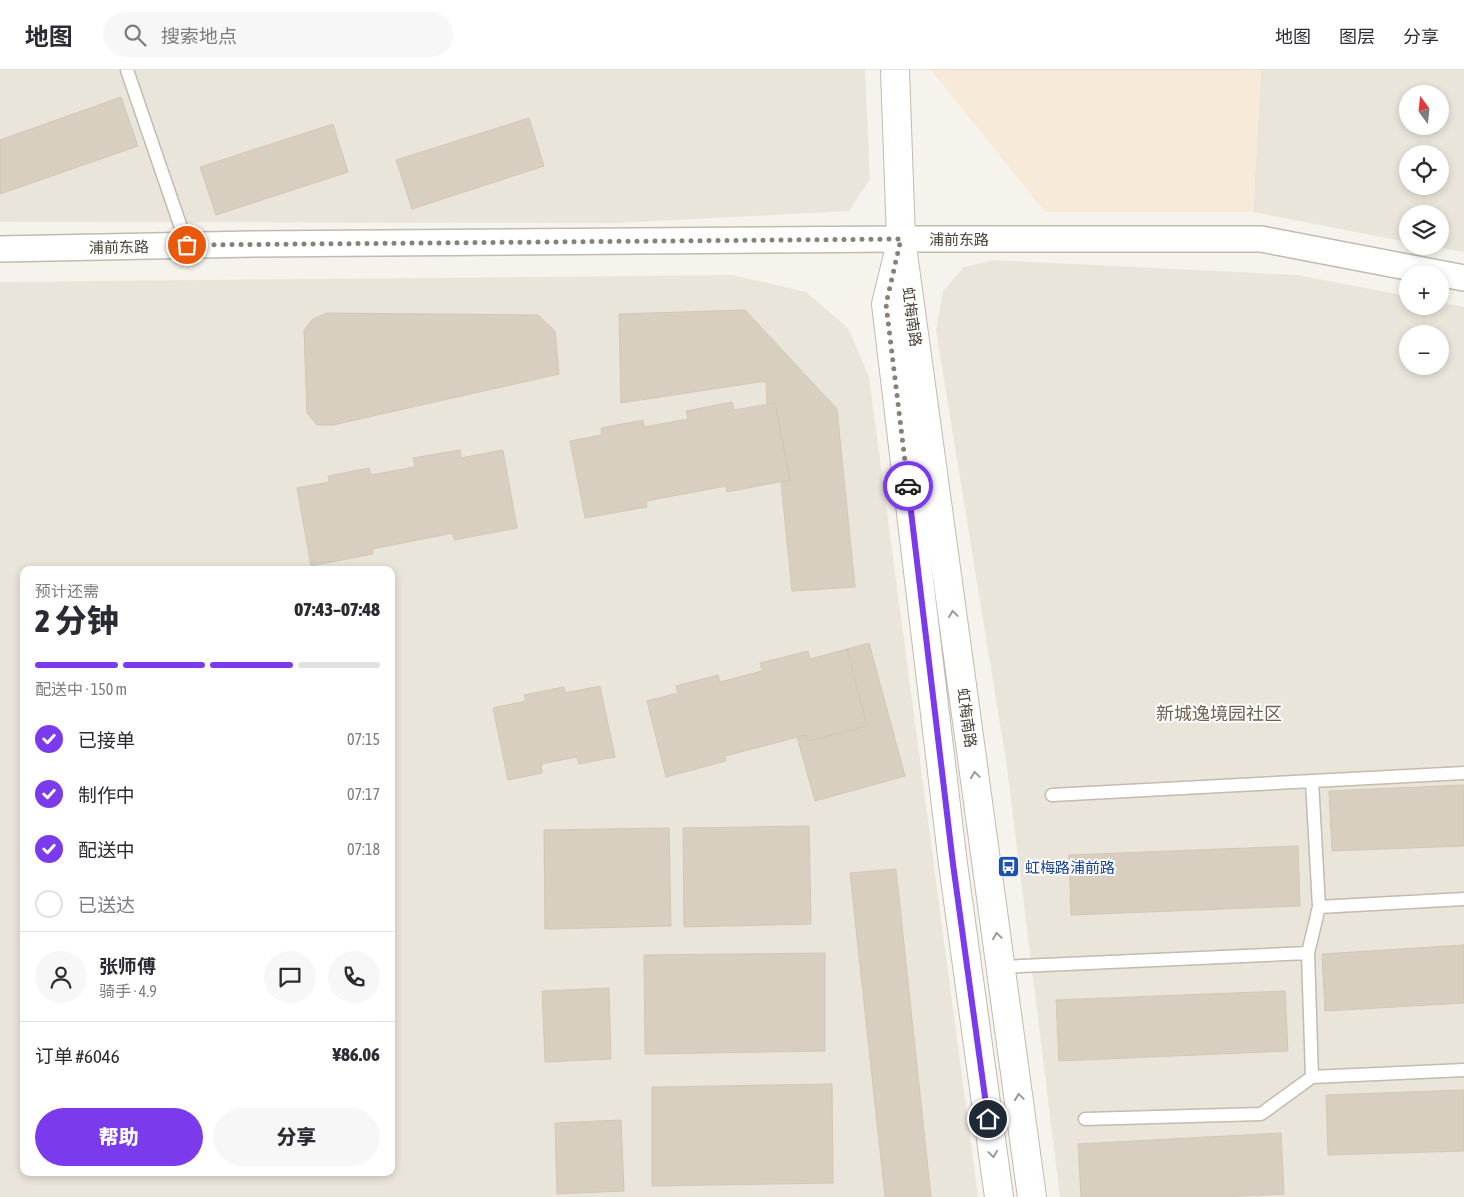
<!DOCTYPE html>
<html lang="zh">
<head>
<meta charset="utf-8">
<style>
	body { margin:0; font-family:"Asap Condensed","Noto Sans SC",sans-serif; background:#f7f7f7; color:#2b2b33; height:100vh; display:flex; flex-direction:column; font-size:19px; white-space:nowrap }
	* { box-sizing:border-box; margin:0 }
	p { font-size:16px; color:#7c7c81 }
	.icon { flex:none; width:28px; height:28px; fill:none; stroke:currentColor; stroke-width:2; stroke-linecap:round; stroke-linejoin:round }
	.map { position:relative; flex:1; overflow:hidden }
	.side { position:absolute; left:20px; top:496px; width:375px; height:610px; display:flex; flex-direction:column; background:#fff; border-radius:10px; box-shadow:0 2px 8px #0003 }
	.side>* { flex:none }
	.needle { width:32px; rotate:345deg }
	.buttons { position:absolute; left:1399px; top:15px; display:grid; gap:10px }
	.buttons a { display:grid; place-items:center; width:50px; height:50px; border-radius:50%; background:#fff; box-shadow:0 2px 8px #0003; font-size:25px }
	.pin { position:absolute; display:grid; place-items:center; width:42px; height:42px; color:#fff; margin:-21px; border:2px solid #fff; border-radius:50%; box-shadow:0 1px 5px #0007 }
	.courier { position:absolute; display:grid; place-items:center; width:50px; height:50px; margin:-25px; border:4px solid #7c3aed; border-radius:50%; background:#fff; color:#222; box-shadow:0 1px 6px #0007 }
	.head em { font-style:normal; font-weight:800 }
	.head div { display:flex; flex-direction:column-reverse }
	.head { display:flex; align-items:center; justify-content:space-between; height:85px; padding:0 15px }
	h1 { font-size:32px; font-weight:800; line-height:38px }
	.bar { display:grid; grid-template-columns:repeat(4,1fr); gap:8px 5px; align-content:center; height:60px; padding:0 15px }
	.bar i { height:6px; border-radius:4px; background:#e1e1e2 }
	.bar .active { background:#7c3aed }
	.bar p { grid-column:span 4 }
	.line { display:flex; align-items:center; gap:12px; padding:0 15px; border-top:1px solid #e1e1e2 }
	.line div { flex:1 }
	.round { display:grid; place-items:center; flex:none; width:52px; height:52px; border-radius:26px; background:#f7f7f7 }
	ol { padding:0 15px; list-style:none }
	li { display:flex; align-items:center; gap:15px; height:55px }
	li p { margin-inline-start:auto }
	li .icon { padding:5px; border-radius:50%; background:#7c3aed; color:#fff; stroke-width:4 }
	li:last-child { color:#7c7c81 }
	li i { width:28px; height:28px; border:2px solid #e1e1e2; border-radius:50% }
	.primary-button { display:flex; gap:10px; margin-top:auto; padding:10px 15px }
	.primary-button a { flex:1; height:58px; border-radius:30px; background:#7c3aed; color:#fff; font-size:20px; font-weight:800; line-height:58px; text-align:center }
	.primary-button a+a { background:#f7f7f7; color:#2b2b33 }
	header { display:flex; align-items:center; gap:30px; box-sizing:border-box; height:70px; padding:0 25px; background:#fff; border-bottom:1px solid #e1e1e2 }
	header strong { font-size:24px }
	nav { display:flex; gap:28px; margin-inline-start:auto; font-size:18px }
	.search { width:350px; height:45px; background:#f7f7f7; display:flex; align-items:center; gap:12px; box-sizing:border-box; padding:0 18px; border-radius:28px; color:#7c7c81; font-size:19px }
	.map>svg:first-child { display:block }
	.residential { fill:#eae5da; fill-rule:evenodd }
	.commercial { fill:#f7ead8 }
	.building { fill:#d8cfc1; stroke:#d3c7b4 }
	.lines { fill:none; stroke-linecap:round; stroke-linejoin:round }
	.service-casing { stroke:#c2bbae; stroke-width:15 }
	.minor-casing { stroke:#c2bbae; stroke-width:28 }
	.tertiary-casing { stroke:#c2bbae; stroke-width:30 }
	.service { stroke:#fff; stroke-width:12 }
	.minor { stroke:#fff; stroke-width:25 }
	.tertiary { stroke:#fff; stroke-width:28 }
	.oneway { stroke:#9c9892 }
	.done { stroke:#878178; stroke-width:5; stroke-dasharray:0 9 }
	.route { stroke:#7c3aed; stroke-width:6 }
	.labels { text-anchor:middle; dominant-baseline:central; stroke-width:4; stroke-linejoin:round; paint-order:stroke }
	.street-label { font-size:15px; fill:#4b4439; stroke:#fff }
	.transit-label { font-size:15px; fill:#164399; stroke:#fff; text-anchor:start }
	.quarter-label { font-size:18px; fill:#6e6250; stroke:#fff }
</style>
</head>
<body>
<header>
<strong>地图</strong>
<div class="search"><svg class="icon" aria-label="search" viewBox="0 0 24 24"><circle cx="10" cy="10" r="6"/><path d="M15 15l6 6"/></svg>搜索地点</div>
<nav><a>地图</a><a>图层</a><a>分享</a></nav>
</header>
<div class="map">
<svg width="1464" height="1127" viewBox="0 0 1464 1127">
	<rect width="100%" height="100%" fill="#f6f3ec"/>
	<path class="residential" d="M 0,0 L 865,0 L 870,109 L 849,141 L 617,153 L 0,152 Z
		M 1261,0 L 1464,0 L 1464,182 L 1432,176 L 1440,176 L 1440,144 L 1408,144 L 1407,172 L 1253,142 ZM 1408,24 L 1440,24 L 1440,56 L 1408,56 ZM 1408,84 L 1440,84 L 1440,116 L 1408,116 Z
		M 993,190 L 1297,205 L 1407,226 L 1408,236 L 1440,236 L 1440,232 L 1464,237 L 1464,1127 L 1060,1127 L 1007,697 L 936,260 L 943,221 L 964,197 ZM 1408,264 L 1440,264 L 1440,296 L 1408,296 Z
		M 733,205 L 806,222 L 848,258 L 869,307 L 978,1127 L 0,1127 L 0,212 ZM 24,500 L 391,500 L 391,1102 L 24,1102 Z"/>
	<path class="commercial" d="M 931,0 L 1261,0 L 1253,142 L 1045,142 Z"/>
	<path class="building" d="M 121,27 L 138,76 L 0,124 L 0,70 Z
		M 529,48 L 544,96 L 412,139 L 396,90 Z
		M 333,54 L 348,102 L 216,145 L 200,97 Z
		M 745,240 L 837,339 L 855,517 L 792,521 L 781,412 L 790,410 L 775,333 L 767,334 L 766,311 L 621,333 L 619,244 Z
		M 327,243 L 538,245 L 555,261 L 559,304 L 333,355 L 317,355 L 307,343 L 304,260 L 313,249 Z
		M 732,332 L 734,340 L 775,333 L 790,410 L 727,422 L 726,416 L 646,431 L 647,437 L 585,448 L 570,371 L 602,365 L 601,358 L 643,350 L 644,357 L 688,349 L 686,341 Z
		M 460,380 L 461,388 L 503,380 L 517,458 L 454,470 L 453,463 L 372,479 L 373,484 L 311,496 L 297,418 L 329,412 L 328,406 L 369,398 L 371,405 L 415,397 L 413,388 Z
		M 869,573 L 905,706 L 815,731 L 797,667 L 806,665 L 808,671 L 867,656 L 847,579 Z
		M 847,579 L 867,656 L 808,671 L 806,665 L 725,686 L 726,691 L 666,707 L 647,631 L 678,623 L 676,616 L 718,605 L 720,612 L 762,601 L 760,593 L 808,581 L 810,589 Z
		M 600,616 L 615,687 L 579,694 L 577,687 L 541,694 L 542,703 L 508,710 L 493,638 L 526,631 L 524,625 L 564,617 L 565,623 Z
		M 1464,715 L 1464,776 L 1332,781 L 1329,721 Z
		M 809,756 L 811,854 L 684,857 L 683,758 Z
		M 669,758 L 671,856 L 545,859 L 544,760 Z
		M 1298,776 L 1300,836 L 1071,845 L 1069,785 Z
		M 896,799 L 931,1127 L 885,1127 L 850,803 Z
		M 1464,875 L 1464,933 L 1325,941 L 1322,884 Z
		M 825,883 L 825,981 L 645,984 L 644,885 Z
		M 609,918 L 611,989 L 545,992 L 542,921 Z
		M 1285,921 L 1288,981 L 1059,991 L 1056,930 Z
		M 832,1014 L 833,1113 L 652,1116 L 652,1017 Z
		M 1464,1020 L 1464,1081 L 1328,1085 L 1326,1025 Z
		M 621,1050 L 624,1121 L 557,1124 L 555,1053 Z
		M 1281,1063 L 1284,1124 L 1224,1127 L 1081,1127 L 1078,1074 Z"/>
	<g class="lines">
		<defs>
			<path id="service" d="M 127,0 L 187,175
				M 1052,725 L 1464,703
				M 1319,837 L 1464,829
				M 1001,897 L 1308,883
				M 1312,1007 L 1308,883 L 1319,837 L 1312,711
				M 1085,1049 L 1261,1044 L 1312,1007 L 1464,1000"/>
			<path id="minor" d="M 0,179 L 253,174 L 901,169 L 1261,169 L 1464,208"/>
			<path id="tertiary" d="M 895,0 L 901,169 L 1032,1127
				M 898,185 L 886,234 L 953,794 L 999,1127"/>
		</defs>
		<use href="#service" class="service-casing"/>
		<use href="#minor" class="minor-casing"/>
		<use href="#tertiary" class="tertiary-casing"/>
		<use href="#service" class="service"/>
		<use href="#minor" class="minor"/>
		<use href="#tertiary" class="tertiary"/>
	</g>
	<defs><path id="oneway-chevron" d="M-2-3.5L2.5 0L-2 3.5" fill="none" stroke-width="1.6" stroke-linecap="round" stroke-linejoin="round" transform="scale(1.25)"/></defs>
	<g class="oneway">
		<use href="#oneway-chevron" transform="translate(953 544) rotate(-98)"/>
		<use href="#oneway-chevron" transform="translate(975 705) rotate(-98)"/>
		<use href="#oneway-chevron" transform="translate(997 866) rotate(-98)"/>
		<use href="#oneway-chevron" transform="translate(1019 1027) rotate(-98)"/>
		<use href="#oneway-chevron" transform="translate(993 1084) rotate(82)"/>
	</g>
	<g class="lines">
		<path class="done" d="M 187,175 L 901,169 L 886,234 L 908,416"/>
		<path class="route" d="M 908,416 L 953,794 L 988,1049"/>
	</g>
	<defs>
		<symbol id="bus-square" viewBox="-11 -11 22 22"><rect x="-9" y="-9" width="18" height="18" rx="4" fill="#1a4fb4" stroke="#fff"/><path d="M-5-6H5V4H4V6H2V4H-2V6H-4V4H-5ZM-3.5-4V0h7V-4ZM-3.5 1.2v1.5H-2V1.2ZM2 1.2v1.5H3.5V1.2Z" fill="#fff"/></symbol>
	</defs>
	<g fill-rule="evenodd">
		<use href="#bus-square" x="996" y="784" width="25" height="25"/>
	</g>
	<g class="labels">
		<g class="street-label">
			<text x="959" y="169">浦前东路</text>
			<text transform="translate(119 177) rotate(-1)">浦前东路</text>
			<text transform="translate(912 247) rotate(82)">虹梅南路</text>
			<text transform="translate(967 648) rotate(82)">虹梅南路</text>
		</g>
		<g class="transit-label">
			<text x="1025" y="797">虹梅路浦前路</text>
		</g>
		<g class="quarter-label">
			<text x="1219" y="643">新城逸境园社区</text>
		</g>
	</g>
</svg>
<div class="buttons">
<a><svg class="needle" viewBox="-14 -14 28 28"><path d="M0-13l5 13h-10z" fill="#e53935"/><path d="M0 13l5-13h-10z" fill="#7c7c81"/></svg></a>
<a><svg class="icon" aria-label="locate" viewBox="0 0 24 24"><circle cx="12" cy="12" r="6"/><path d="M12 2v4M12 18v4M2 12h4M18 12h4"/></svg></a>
<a><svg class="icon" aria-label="layers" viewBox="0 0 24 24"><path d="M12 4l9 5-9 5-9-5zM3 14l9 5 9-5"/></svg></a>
<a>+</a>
<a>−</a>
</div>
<div class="pin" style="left:187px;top:175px;background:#ea580c"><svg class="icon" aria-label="bag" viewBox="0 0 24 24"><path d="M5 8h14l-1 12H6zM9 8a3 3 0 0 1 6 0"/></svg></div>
<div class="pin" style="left:988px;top:1049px;background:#1f2937"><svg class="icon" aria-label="home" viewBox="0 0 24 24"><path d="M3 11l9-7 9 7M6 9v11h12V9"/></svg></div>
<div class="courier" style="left:908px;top:416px"><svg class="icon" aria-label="car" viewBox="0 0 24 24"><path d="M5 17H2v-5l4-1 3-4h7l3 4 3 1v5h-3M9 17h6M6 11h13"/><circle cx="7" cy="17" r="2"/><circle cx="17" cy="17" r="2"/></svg></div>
<section class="side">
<div class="head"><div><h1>2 分钟</h1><p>预计还需</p></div><em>07:43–07:48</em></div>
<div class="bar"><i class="active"></i><i class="active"></i><i class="active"></i><i></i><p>配送中 · 150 m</p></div>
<ol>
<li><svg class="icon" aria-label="check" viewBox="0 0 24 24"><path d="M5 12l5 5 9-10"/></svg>已接单<p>07:15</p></li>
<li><svg class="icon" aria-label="check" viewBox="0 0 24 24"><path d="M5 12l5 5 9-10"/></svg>制作中<p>07:17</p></li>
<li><svg class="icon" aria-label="check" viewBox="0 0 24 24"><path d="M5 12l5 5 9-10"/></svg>配送中<p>07:18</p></li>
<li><i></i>已送达</li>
</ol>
<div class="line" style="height:90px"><a class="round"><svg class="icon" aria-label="person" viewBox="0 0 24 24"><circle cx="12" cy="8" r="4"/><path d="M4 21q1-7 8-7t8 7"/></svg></a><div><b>张师傅</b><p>骑手 · 4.9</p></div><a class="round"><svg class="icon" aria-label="chat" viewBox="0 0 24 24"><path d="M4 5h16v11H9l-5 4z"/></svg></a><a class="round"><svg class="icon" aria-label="phone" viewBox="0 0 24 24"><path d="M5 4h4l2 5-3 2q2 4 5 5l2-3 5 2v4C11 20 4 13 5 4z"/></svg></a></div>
<div class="line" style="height:65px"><div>订单 #6046</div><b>¥86.06</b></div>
<div class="primary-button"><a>帮助</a><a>分享</a></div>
</section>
</div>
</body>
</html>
